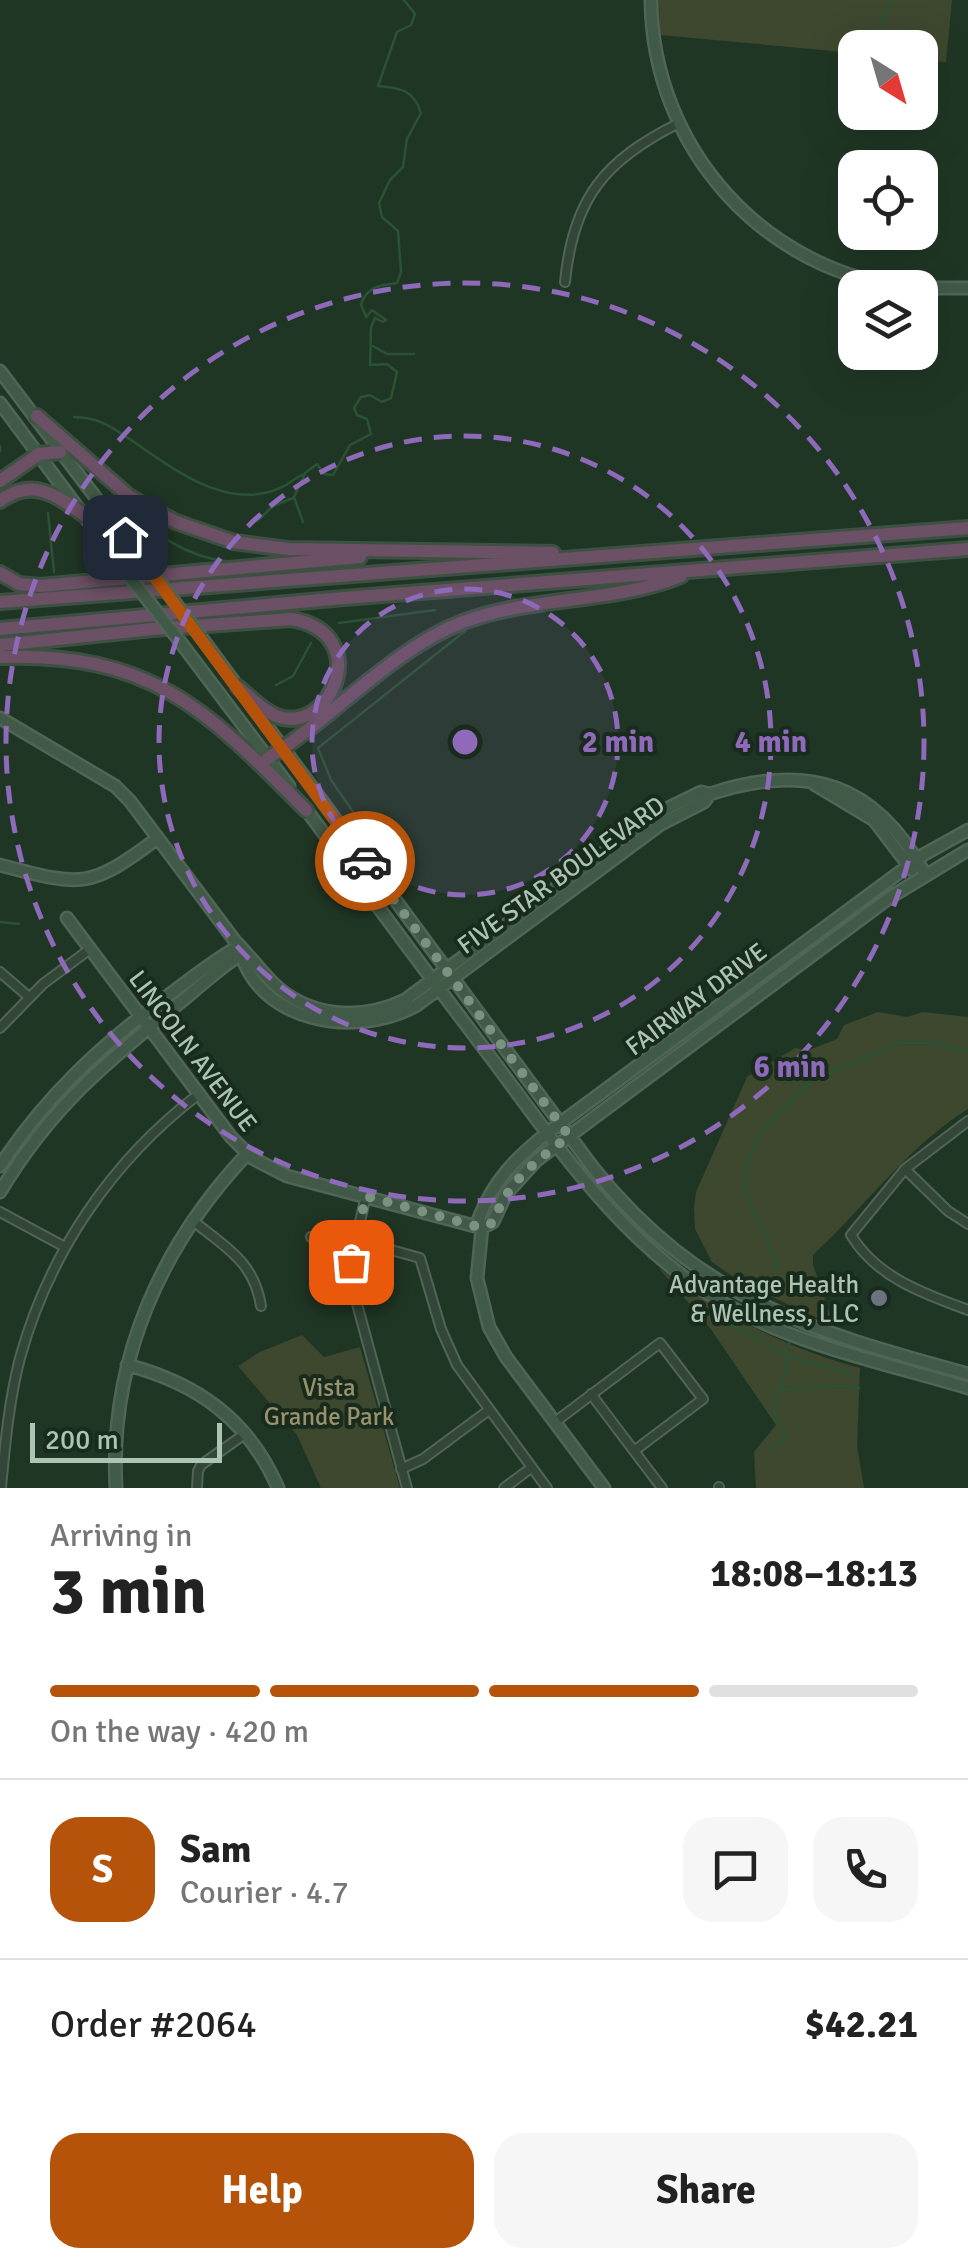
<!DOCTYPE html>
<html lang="en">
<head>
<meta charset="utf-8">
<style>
	body { margin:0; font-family:Signika,sans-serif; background:#f6f6f6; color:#222; height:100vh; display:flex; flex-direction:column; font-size:38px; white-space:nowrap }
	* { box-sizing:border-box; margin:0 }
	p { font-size:32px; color:#767676 }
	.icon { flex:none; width:55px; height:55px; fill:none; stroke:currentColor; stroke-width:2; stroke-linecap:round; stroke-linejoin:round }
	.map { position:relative; height:1488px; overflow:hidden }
	.drawer { display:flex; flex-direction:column; background:#fff; flex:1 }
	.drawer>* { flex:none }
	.needle { width:65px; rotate:143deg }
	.tools { position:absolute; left:838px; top:30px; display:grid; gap:20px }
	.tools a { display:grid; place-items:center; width:100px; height:100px; border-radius:20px; background:#fff; box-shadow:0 10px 40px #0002; font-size:50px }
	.scale { position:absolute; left:30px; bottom:25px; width:192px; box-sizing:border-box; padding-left:10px; border:5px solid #adc4b3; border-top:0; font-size:28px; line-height:35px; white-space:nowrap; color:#adc4b3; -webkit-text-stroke:8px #192b1d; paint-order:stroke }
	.pin { position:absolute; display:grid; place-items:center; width:85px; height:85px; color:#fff; margin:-42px; border-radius:20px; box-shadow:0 5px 15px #0006 }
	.courier { position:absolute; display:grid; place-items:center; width:100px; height:100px; margin:-50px; border:8px solid #b45309; border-radius:50%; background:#fff; color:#222; box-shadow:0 2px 12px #0007 }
	.overview em { font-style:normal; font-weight:800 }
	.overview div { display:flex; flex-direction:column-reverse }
	.overview { display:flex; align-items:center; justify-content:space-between; height:170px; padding:0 50px }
	h1 { font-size:65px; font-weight:800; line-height:75px }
	.bar { display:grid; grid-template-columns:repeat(4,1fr); gap:15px 10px; align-content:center; height:120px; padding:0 50px }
	.bar i { height:12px; border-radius:8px; background:#e0e0e0 }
	.bar .active { background:#b45309 }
	.bar p { grid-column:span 4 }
	.line { display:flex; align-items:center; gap:25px; padding:0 50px; border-top:2px solid #e0e0e0 }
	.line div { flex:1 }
	.round { display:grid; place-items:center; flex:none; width:105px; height:105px; border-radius:30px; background:#f6f6f6 }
	.primary-button { display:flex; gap:20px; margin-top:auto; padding:20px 50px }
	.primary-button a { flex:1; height:115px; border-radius:30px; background:#b45309; color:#fff; font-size:40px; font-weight:800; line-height:115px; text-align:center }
	.primary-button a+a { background:#f6f6f6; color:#222 }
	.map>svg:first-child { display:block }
	.green { fill:#3d482f }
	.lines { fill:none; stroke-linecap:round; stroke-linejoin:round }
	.stream { stroke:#2b5234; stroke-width:2.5 }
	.street-casing { stroke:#506556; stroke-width:12 }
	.secondary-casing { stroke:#506556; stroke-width:15 }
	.highway-casing { stroke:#3d5143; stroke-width:18 }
	.street { stroke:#334637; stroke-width:8 }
	.secondary { stroke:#415947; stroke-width:10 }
	.highway { stroke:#6c5065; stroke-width:12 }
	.secondary-bridge-casing { stroke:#506556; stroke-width:15; stroke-linecap:butt }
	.secondary-bridge { stroke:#415947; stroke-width:10 }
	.done { stroke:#7c9281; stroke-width:10; stroke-dasharray:0 18 }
	.route { stroke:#b45309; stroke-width:12 }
	.ring { fill:none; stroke:#8f69ba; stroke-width:5; stroke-dasharray:18 12 }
	.worship-dot { fill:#6b7280; stroke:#192b1d; stroke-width:4 }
	.labels { text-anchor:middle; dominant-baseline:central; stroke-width:8; stroke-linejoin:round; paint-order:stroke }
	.street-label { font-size:25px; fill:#adc4b3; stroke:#192b1d }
	.poi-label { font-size:25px; fill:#adc4b3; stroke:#192b1d; text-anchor:end }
	.park-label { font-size:25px; fill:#98936d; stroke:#192b1d }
	.centre { fill:#8f69ba; stroke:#192b1d; stroke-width:5 }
	.ring-label { font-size:30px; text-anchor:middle; font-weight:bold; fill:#8f69ba; stroke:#192b1d; stroke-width:8; stroke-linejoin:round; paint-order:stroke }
</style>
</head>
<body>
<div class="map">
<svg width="968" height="1488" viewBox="0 0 968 1488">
	<rect width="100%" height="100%" fill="#203624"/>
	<path class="green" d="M 659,0 L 952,0 L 946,62 L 920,60 L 920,48 L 855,48 L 855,53 L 660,35 Z
		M 878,1012 L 907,1017 L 923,1012 L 968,1017 L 968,1109 C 907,1147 865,1207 813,1255 L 813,1265 L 834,1326 L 739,1281 L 712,1262 L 695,1229 L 694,1209 L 696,1192 L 747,1077 L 795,1048 L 809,1050 L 837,1039 L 844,1025 Z
		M 659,1268 C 720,1314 786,1348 860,1368 L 857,1446 L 864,1488 L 756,1488 L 754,1452 L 776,1425 L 710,1328 Z
		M 302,1335 L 324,1357 L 360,1347 L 400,1488 L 321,1488 L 297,1435 L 238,1366 L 260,1352 Z"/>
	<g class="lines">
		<path class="stream" d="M 872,48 L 891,0
			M 373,346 L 387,354 L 414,354
			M 74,417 C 98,417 112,427 131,440 C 174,469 228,513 282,487 C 289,484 295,478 302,475
			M 0,446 L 0,451
			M 119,501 C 151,532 186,558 231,562
			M 48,513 L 54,572
			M 257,521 L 273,506 L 293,498
			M 303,522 L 294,497 L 305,473 L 317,464 L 324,474 L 333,475 L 350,445 L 371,434 L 367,419 L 357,415 L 354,408 L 361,397 L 370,395 L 382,402 L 391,398 L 397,372 L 387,364 L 370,365 L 371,327 L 375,318 L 383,322 L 386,320 L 372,310 L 366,317 L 361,304 C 368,286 380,285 397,283 L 401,272 L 398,231 L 382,217 L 379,203 L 390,180 L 403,167 L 407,139 L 421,113 C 414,90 401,88 378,86 L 397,32 L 411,25 L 415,14 L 404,0
			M 339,623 L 435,610
			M 276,685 L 293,676 L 311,643
			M 356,816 L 331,780 L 318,748 L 465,631
			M 0,922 L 19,924
			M 779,1270 L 747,1194 L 746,1168 L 762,1129 L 813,1080 L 897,1043 L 933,1043 L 968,1051
			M 705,1310 L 789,1357 L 851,1373
			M 782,1389 C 809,1390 834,1382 859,1388
			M 770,1451 L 786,1436 L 774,1411 L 788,1362 L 789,1343"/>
		<defs>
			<path id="street" d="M 565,282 C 573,198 605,160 679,123
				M 0,972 L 29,997
				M 0,1028 L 43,984 L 90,949
				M 968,1121 L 905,1169 L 851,1235 C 876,1277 924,1294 968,1310
				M 905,1169 L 948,1211 L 968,1224
				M 366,1196 L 353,1251 L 351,1282 L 407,1488
				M 0,1212 L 65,1247
				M 192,1220 C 225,1247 254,1261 261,1306
				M 311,1237 L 334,1234 L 420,1258 L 441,1329 L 457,1365 L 547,1488
				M 591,1394 L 662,1488
				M 555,1422 L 660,1343 L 703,1399 L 634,1451
				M 401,1469 L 423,1459 L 489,1410
				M 719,1487 L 719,1488
				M 1,1488 C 5,1445 9,1400 20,1358 C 49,1253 112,1160 199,1094
				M 197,1488 L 198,1471 L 201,1465 L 246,1433
				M 504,1488 L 531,1468"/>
			<path id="secondary" d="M 651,0 C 652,147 764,274 913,288
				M 920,288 L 968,288
				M 0,371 L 152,572
				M 0,403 L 122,567
				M 201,637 L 594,1169 C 701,1301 812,1331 968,1374
				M 178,639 L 289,786
				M 0,718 L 115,786 L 130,801 L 235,941 C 248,954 259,969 272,982 C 308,1018 361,1021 405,1000 L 656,814 L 701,792 L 710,794 C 807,762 875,782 925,874
				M 814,784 L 874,820 L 912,870
				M 302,804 C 365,889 428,975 492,1059 C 560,1150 624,1246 725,1304 C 802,1347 885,1363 968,1388
				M 0,865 C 83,887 89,889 158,838
				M 67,918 L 231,1137 L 252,1158 L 287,1176 L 482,1228
				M 239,946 C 256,1024 358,1039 417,1005 L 661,824 L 704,802 L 710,794
				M 0,1166 C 45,1097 102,1044 169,995 C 192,978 214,960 239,946
				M 0,1192 C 50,1108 107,1061 182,1001 C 202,984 221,967 243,953
				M 482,1228 L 493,1222 L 506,1194 L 537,1160 L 889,898 L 968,850
				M 127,1365 C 197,1383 249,1420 278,1488
				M 116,1488 C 109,1361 161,1245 247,1154
				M 604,1488 L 506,1357 L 489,1327 L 477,1278 L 482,1228 L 479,1218 C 494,1180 516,1158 547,1133 L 923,855 L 968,830"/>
			<path id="highway" d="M 37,416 L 130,497 L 176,522 L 234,542 L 288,549 L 553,553
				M 0,481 L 39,454 L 60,452
				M 0,501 C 32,477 56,495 84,515
				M 0,573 L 19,584 L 40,586 L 360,557
				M 0,602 L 968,528
				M 0,629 L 344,598 L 968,549
				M 0,645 L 152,629 L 291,619 C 376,633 330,737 276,716 C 262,710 250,697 238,687
				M 0,657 C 151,652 206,709 306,810
				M 268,758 C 333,718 392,649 463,622 C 533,596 615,603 681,576"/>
		</defs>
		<use href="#street" class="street-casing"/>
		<use href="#secondary" class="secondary-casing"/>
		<use href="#highway" class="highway-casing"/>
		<use href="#street" class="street"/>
		<use href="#secondary" class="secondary"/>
		<use href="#highway" class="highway"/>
		<defs>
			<path id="secondary-bridge" d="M 122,567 L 178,639
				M 152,572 L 201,637"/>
		</defs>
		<use href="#secondary-bridge" class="secondary-bridge-casing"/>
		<use href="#secondary-bridge" class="secondary-bridge"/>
	</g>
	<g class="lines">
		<path class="done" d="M 351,1262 L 366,1196 L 482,1228 L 494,1222 C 506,1182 537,1161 569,1136 L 365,861"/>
		<path class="route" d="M 125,537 L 365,861"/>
	</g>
	<circle cx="465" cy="742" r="153" fill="#8f69ba" fill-opacity=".12"/>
	<g class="ring">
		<circle cx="465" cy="742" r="153"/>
		<circle cx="465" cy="742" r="306"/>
		<circle cx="465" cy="742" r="459"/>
	</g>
	<circle class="worship-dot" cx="879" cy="1298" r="10"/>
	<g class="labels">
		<g class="street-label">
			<text transform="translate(561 875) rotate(-36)">FIVE STAR BOULEVARD</text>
			<text transform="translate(696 999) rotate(-37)">FAIRWAY DRIVE</text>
			<text transform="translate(193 1051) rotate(53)">LINCOLN AVENUE</text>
		</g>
		<g class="poi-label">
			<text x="859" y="1284">Advantage Health<tspan x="859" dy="29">&amp; Wellness, LLC</tspan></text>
		</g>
		<g class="park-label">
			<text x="329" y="1387">Vista<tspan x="329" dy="29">Grande Park</tspan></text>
		</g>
	</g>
	<circle cx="465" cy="742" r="15" class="centre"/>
	<g class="ring-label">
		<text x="618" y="752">2 min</text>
		<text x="771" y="752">4 min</text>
		<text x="790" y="1077">6 min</text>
	</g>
</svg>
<div class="tools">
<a><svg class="needle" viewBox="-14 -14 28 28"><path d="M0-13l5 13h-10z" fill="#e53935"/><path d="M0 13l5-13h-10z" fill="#767676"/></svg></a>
<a><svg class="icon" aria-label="locate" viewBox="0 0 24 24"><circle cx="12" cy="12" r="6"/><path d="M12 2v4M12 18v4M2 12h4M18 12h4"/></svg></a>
<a><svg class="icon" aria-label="layers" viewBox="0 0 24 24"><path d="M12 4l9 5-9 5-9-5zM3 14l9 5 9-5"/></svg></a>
</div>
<div class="scale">200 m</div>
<div class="pin" style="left:351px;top:1262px;background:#ea580c"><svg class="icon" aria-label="bag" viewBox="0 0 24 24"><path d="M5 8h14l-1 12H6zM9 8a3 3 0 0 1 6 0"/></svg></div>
<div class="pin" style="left:125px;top:537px;background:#1f2937"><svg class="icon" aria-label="home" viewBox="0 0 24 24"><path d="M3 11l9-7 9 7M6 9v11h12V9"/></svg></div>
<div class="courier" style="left:365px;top:861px"><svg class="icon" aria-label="car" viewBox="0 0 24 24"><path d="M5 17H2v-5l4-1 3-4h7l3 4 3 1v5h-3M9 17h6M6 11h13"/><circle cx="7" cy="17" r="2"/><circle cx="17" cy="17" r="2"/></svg></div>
</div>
<section class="drawer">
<div class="overview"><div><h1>3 min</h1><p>Arriving in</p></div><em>18:08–18:13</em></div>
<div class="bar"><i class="active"></i><i class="active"></i><i class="active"></i><i></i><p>On the way · 420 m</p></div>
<div class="line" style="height:180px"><b class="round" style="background:#b45309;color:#fff">S</b><div><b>Sam</b><p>Courier · 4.7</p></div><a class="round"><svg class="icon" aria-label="chat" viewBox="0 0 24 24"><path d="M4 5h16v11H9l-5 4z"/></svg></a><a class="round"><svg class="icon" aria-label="phone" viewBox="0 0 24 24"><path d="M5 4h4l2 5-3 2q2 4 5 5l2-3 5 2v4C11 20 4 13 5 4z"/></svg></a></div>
<div class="line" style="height:130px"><div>Order #2064</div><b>$42.21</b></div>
<div class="primary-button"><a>Help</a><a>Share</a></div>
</section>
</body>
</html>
